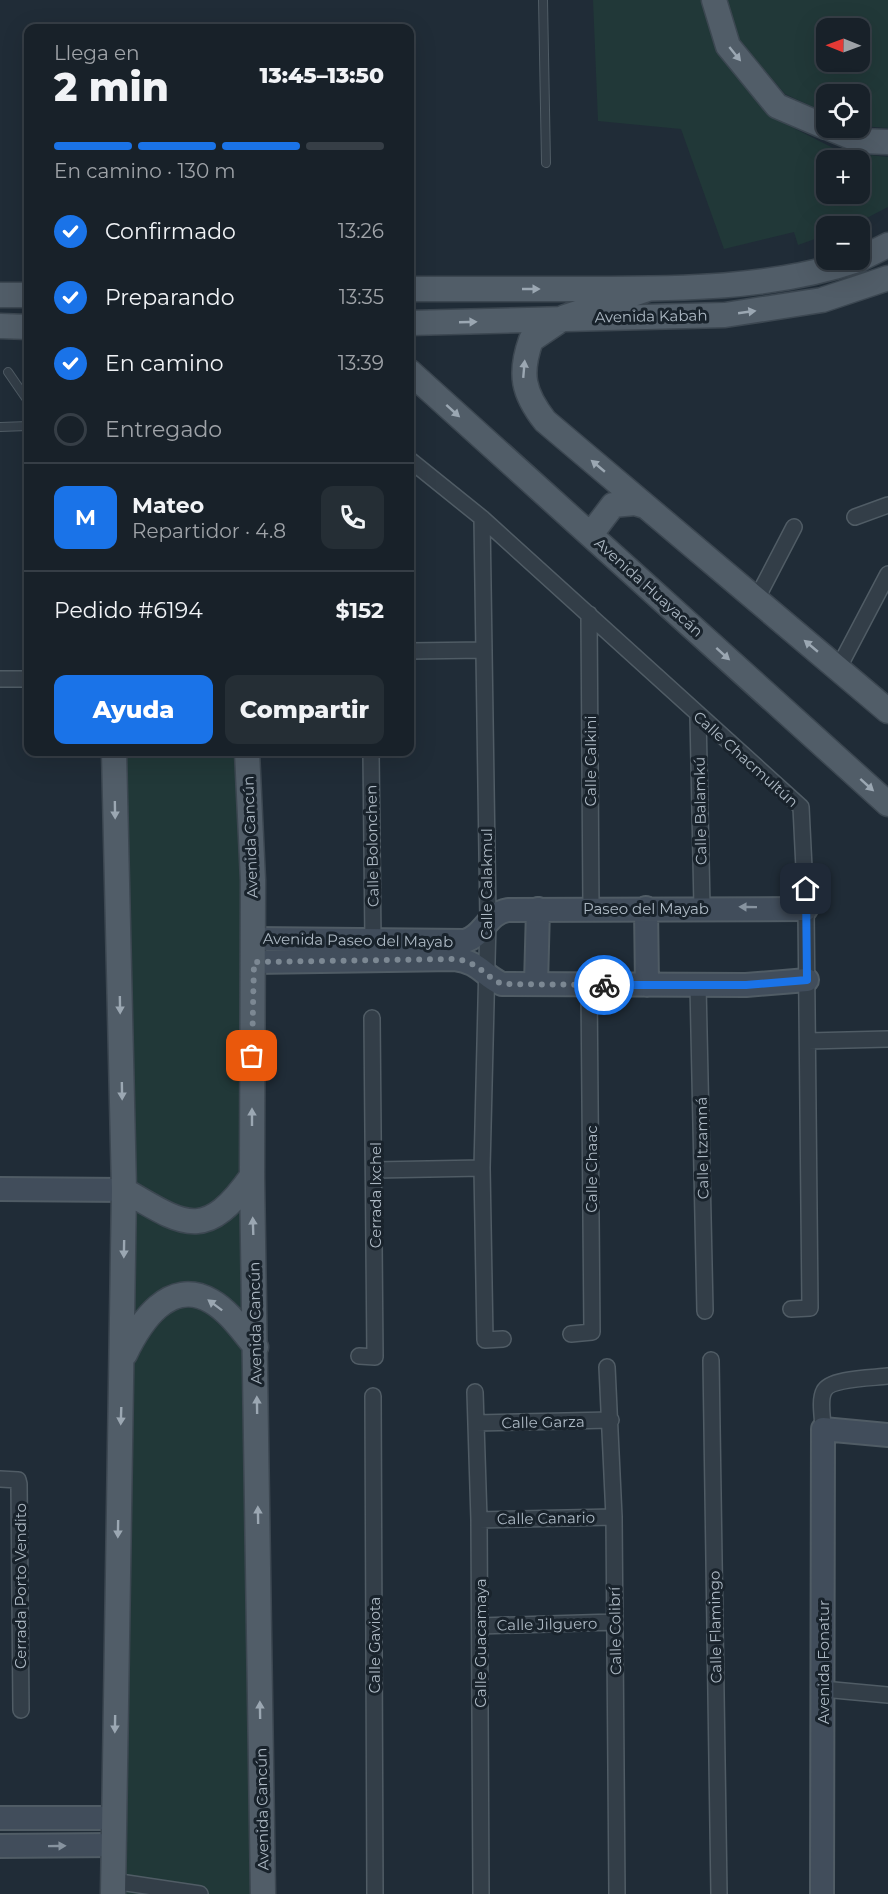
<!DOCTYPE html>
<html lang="es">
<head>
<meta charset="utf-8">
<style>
	body { margin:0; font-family:Montserrat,sans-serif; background:#252e35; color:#f1f3f6; height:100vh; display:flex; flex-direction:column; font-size:22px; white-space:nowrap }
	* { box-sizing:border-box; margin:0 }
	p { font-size:20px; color:#9fa3a8 }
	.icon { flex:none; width:33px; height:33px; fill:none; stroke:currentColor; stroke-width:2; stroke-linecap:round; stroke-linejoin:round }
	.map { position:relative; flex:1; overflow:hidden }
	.details { position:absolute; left:24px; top:24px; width:390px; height:732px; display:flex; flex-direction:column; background:#182129; border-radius:12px; box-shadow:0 6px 24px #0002,0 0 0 2px #363e46 }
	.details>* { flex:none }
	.needle { width:39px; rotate:271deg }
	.buttons { position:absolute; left:816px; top:18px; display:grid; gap:12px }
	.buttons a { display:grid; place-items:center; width:54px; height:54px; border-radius:12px; background:#182129; box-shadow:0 6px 24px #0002,0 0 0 2px #363e46; font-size:30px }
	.pin { position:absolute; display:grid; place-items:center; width:51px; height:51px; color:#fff; margin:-26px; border-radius:12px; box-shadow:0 3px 9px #0006 }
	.courier { position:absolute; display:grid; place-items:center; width:60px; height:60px; margin:-30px; border:4px solid #1a73e8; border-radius:50%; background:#fff; color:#222; box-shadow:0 2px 8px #0007 }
	.headline em { font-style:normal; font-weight:800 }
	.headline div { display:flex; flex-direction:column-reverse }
	.headline { display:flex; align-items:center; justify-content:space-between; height:102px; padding:0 30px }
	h1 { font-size:39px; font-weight:800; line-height:45px }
	.bar { display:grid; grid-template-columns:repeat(4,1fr); gap:9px 6px; align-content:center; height:72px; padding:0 30px }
	.bar i { height:8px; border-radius:4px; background:#363e46 }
	.bar .on { background:#1a73e8 }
	.bar p { grid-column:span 4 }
	.line { display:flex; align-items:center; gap:15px; padding:0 30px; border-top:2px solid #363e46 }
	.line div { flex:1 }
	.round { display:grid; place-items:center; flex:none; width:63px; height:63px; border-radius:12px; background:#252e35 }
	ol { padding:0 30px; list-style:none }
	li { display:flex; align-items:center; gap:18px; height:66px }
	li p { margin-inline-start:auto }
	li .icon { padding:6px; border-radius:50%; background:#1a73e8; color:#fff; stroke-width:4 }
	li:last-child { color:#9fa3a8 }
	li i { width:33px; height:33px; border:3px solid #363e46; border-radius:50% }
	.button { display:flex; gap:12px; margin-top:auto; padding:12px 30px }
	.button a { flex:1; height:69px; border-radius:12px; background:#1a73e8; color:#fff; font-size:24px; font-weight:800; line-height:69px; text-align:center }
	.button a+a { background:#252e35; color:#f1f3f6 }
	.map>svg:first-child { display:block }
	.green { fill:#213838; fill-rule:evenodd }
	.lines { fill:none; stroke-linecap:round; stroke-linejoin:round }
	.lane-casing { stroke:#505c65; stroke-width:10 }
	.street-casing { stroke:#505c65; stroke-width:18 }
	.secondary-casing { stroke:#505c65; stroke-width:26 }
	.primary-casing { stroke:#3c4751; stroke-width:27 }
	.lane { stroke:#333e48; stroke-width:8 }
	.street { stroke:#333e48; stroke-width:15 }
	.secondary { stroke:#414d5b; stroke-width:22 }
	.primary { stroke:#515d68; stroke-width:24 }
	.oneway { fill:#9ba7b2 }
	.oneway2 { fill:#87939f }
	.done { stroke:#7c8893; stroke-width:6; stroke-dasharray:0 10.8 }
	.route { stroke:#1a73e8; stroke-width:8 }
	.labels { text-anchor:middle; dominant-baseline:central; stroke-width:6; stroke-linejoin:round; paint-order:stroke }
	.street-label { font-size:15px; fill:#adb9c4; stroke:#19232c }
</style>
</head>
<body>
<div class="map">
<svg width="888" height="1894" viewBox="0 0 888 1894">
	<rect width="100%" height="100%" fill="#202c37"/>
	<path class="green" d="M 593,0 L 703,0 L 717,47 L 768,115 L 841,152 L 888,157 L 888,207 L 851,226 L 826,226 L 826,235 L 798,245 L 794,232 L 724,249 L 681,129 L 598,121 ZM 826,160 L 860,160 L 860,194 L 826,194 Z
		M 727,0 L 888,0 L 888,128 L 860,126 L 860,94 L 826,94 L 826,113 L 785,94 L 739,40 ZM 826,28 L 860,28 L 860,62 L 826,62 Z
		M 116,752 L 243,752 L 263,1894 L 114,1894 Z"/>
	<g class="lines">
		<defs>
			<path id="lane" d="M 543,0 L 546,163
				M 8,372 L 28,401
				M 0,427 L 28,426"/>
			<path id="street" d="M 410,460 L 482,518 L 801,807 L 806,909 L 810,1308 L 791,1309
				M 855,517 L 888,505
				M 482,518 L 488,920 L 482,1168 L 485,1340 L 503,1339
				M 756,600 L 794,527
				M 589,614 L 591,908
				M 410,651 L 484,650
				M 838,669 L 888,574
				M 0,679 L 28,679
				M 698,715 L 702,907
				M 371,752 L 373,941
				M 698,985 L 705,1311
				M 808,1041 L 888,1039
				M 375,1170 L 482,1168
				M 571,1334 L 592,1332 L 589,985
				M 359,1356 L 375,1357 L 372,1018
				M 711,1360 L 719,1894
				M 607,1367 L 614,1517 L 617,1894
				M 475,1392 L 479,1520 L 481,1894
				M 373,1396 L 375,1894
				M 476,1423 L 611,1420
				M 823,1429 C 823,1419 819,1400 824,1391 C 830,1378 874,1378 888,1376
				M 0,1479 L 18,1480 L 19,1484 L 21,1710
				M 479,1520 L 614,1517
				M 480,1626 L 615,1622
				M 823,1689 L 888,1695
				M 113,1881 L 200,1894"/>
			<path id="secondary" d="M 646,908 L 647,985
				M 253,939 L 465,941 C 485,935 486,914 508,910 L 806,909
				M 253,962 L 455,959 C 479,962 483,975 502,984 L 746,985 L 807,980
				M 536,984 L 538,909
				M 0,1189 L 124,1190
				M 0,1818 L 113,1818
				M 0,1846 L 113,1845
				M 822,1894 L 823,1429 L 888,1435"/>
			<path id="primary" d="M 714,0 L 728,46 L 777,106 L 826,127
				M 829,128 L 861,141 L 888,142
				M 860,259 L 888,245
				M 410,289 C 469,289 528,289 588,289 C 678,289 772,289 858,260
				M 648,289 L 565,317 L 531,340 C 519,374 523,393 545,421 L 888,711
				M 0,295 L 28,295
				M 410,323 L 725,315 L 822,300 L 888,278
				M 0,326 L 28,327
				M 410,372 L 888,804
				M 591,534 L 613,505 L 635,503 L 645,506
				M 247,752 L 253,880 L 252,1176 L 263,1894
				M 124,1190 C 184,1225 205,1243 252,1176
				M 125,1354 C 140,1323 169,1277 211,1301 C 229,1311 243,1332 256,1347
				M 113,1894 L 124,1190 L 114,752"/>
		</defs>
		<use href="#lane" class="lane-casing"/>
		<use href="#street" class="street-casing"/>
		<use href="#secondary" class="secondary-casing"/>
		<use href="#primary" class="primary-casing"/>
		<use href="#lane" class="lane"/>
		<use href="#street" class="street"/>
		<use href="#secondary" class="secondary"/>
		<use href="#primary" class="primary"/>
	</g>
	<defs><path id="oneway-solid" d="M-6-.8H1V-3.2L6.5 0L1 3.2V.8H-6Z" transform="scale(1.5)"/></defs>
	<g class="oneway">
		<use href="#oneway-solid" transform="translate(735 54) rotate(51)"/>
		<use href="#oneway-solid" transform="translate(531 289)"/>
		<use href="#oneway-solid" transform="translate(747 312) rotate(-8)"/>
		<use href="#oneway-solid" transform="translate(468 322) rotate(-2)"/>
		<use href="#oneway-solid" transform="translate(524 369) rotate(-85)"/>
		<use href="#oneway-solid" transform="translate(453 411) rotate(42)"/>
		<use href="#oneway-solid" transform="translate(598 466) rotate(-140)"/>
		<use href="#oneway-solid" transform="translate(811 646) rotate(-140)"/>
		<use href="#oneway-solid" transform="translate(723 654) rotate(42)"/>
		<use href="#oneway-solid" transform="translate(867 785) rotate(42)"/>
		<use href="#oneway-solid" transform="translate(115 810) rotate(89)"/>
		<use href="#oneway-solid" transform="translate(120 1005) rotate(89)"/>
		<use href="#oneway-solid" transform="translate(122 1091) rotate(89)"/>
		<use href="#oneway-solid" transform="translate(252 1117) rotate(-90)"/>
		<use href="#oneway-solid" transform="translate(253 1226) rotate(-92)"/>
		<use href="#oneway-solid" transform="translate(124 1249) rotate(91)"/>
		<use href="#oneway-solid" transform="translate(215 1305) rotate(-143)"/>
		<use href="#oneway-solid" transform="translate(257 1405) rotate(-91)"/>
		<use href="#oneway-solid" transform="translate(121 1416) rotate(92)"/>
		<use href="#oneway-solid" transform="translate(258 1515) rotate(-91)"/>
		<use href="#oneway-solid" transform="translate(118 1529) rotate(91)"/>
		<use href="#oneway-solid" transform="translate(260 1710) rotate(-91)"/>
		<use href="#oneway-solid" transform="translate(115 1724) rotate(91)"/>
	</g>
	<g class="oneway2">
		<use href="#oneway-solid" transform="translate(748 907) rotate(-179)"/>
		<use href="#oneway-solid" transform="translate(57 1846) rotate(-1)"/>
	</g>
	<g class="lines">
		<path class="done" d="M 252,1056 L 254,962 L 455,959 C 479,962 483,975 502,984 L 604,985"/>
		<path class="route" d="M 604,985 L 746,985 L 807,980 L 806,889"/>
	</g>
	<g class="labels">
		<g class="street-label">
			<text transform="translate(651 316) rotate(-1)">Avenida Kabah</text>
			<text transform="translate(649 587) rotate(42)">Avenida Huayacán</text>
			<text transform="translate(746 759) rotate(42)">Calle Chacmultún</text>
			<text transform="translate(590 761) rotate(-90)">Calle Calkini</text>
			<text transform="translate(700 811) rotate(-91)">Calle Balamkú</text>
			<text transform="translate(250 837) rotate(-92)">Avenida Cancún</text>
			<text transform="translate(372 846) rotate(-91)">Calle Bolonchen</text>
			<text transform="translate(486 884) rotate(-90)">Calle Calakmul</text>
			<text x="646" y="908">Paseo del Mayab</text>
			<text transform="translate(358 940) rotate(1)">Avenida Paseo del Mayab</text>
			<text transform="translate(702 1148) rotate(-91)">Calle Itzamná</text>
			<text transform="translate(591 1169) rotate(-90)">Calle Chaac</text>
			<text transform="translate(375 1195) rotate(-90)">Cerrada Ixchel</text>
			<text transform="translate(255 1323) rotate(-91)">Avenida Cancún</text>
			<text transform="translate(543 1422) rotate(-1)">Calle Garza</text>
			<text transform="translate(546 1518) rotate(-1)">Calle Canario</text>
			<text transform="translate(20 1586) rotate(-90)">Cerrada Porto Vendito</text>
			<text transform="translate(547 1624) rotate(-1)">Calle Jilguero</text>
			<text transform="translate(715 1627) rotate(-91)">Calle Flamingo</text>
			<text transform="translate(615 1631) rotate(-91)">Calle Colibrí</text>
			<text transform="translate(480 1643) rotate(-90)">Calle Guacamaya</text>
			<text transform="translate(374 1645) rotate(-90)">Calle Gaviota</text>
			<text transform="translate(823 1662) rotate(-90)">Avenida Fonatur</text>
			<text transform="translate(262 1809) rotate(-91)">Avenida Cancún</text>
		</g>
	</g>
</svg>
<div class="buttons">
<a><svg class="needle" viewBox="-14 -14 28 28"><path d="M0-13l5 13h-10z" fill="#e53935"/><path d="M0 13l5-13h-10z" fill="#9fa3a8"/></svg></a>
<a><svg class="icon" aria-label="locate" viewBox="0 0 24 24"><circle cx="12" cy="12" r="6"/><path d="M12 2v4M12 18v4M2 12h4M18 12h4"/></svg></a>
<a>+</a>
<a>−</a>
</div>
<div class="pin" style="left:252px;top:1056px;background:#ea580c"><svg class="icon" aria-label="bag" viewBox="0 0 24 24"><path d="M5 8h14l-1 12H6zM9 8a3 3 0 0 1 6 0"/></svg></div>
<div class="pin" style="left:806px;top:889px;background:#1f2937"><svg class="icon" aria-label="home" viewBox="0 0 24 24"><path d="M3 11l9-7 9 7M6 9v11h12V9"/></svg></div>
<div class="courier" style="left:604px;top:985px"><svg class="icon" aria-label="bike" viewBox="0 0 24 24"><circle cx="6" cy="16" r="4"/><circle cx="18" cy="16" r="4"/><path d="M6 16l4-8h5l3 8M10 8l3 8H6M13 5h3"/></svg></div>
<section class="details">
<div class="headline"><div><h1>2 min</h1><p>Llega en</p></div><em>13:45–13:50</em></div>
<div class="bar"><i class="on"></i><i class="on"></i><i class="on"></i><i></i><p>En camino · 130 m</p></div>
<ol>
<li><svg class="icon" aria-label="check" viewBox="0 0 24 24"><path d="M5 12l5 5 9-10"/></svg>Confirmado<p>13:26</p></li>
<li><svg class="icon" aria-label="check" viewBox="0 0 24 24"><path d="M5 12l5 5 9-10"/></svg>Preparando<p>13:35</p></li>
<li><svg class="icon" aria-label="check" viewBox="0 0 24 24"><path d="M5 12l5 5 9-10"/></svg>En camino<p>13:39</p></li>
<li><i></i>Entregado</li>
</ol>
<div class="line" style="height:108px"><b class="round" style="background:#1a73e8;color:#fff">M</b><div><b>Mateo</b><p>Repartidor · 4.8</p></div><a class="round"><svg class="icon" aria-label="phone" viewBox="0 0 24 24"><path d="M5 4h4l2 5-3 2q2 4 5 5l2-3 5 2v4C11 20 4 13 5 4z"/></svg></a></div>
<div class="line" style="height:78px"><div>Pedido #6194</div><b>$152</b></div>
<div class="button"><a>Ayuda</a><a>Compartir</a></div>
</section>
</div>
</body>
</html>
